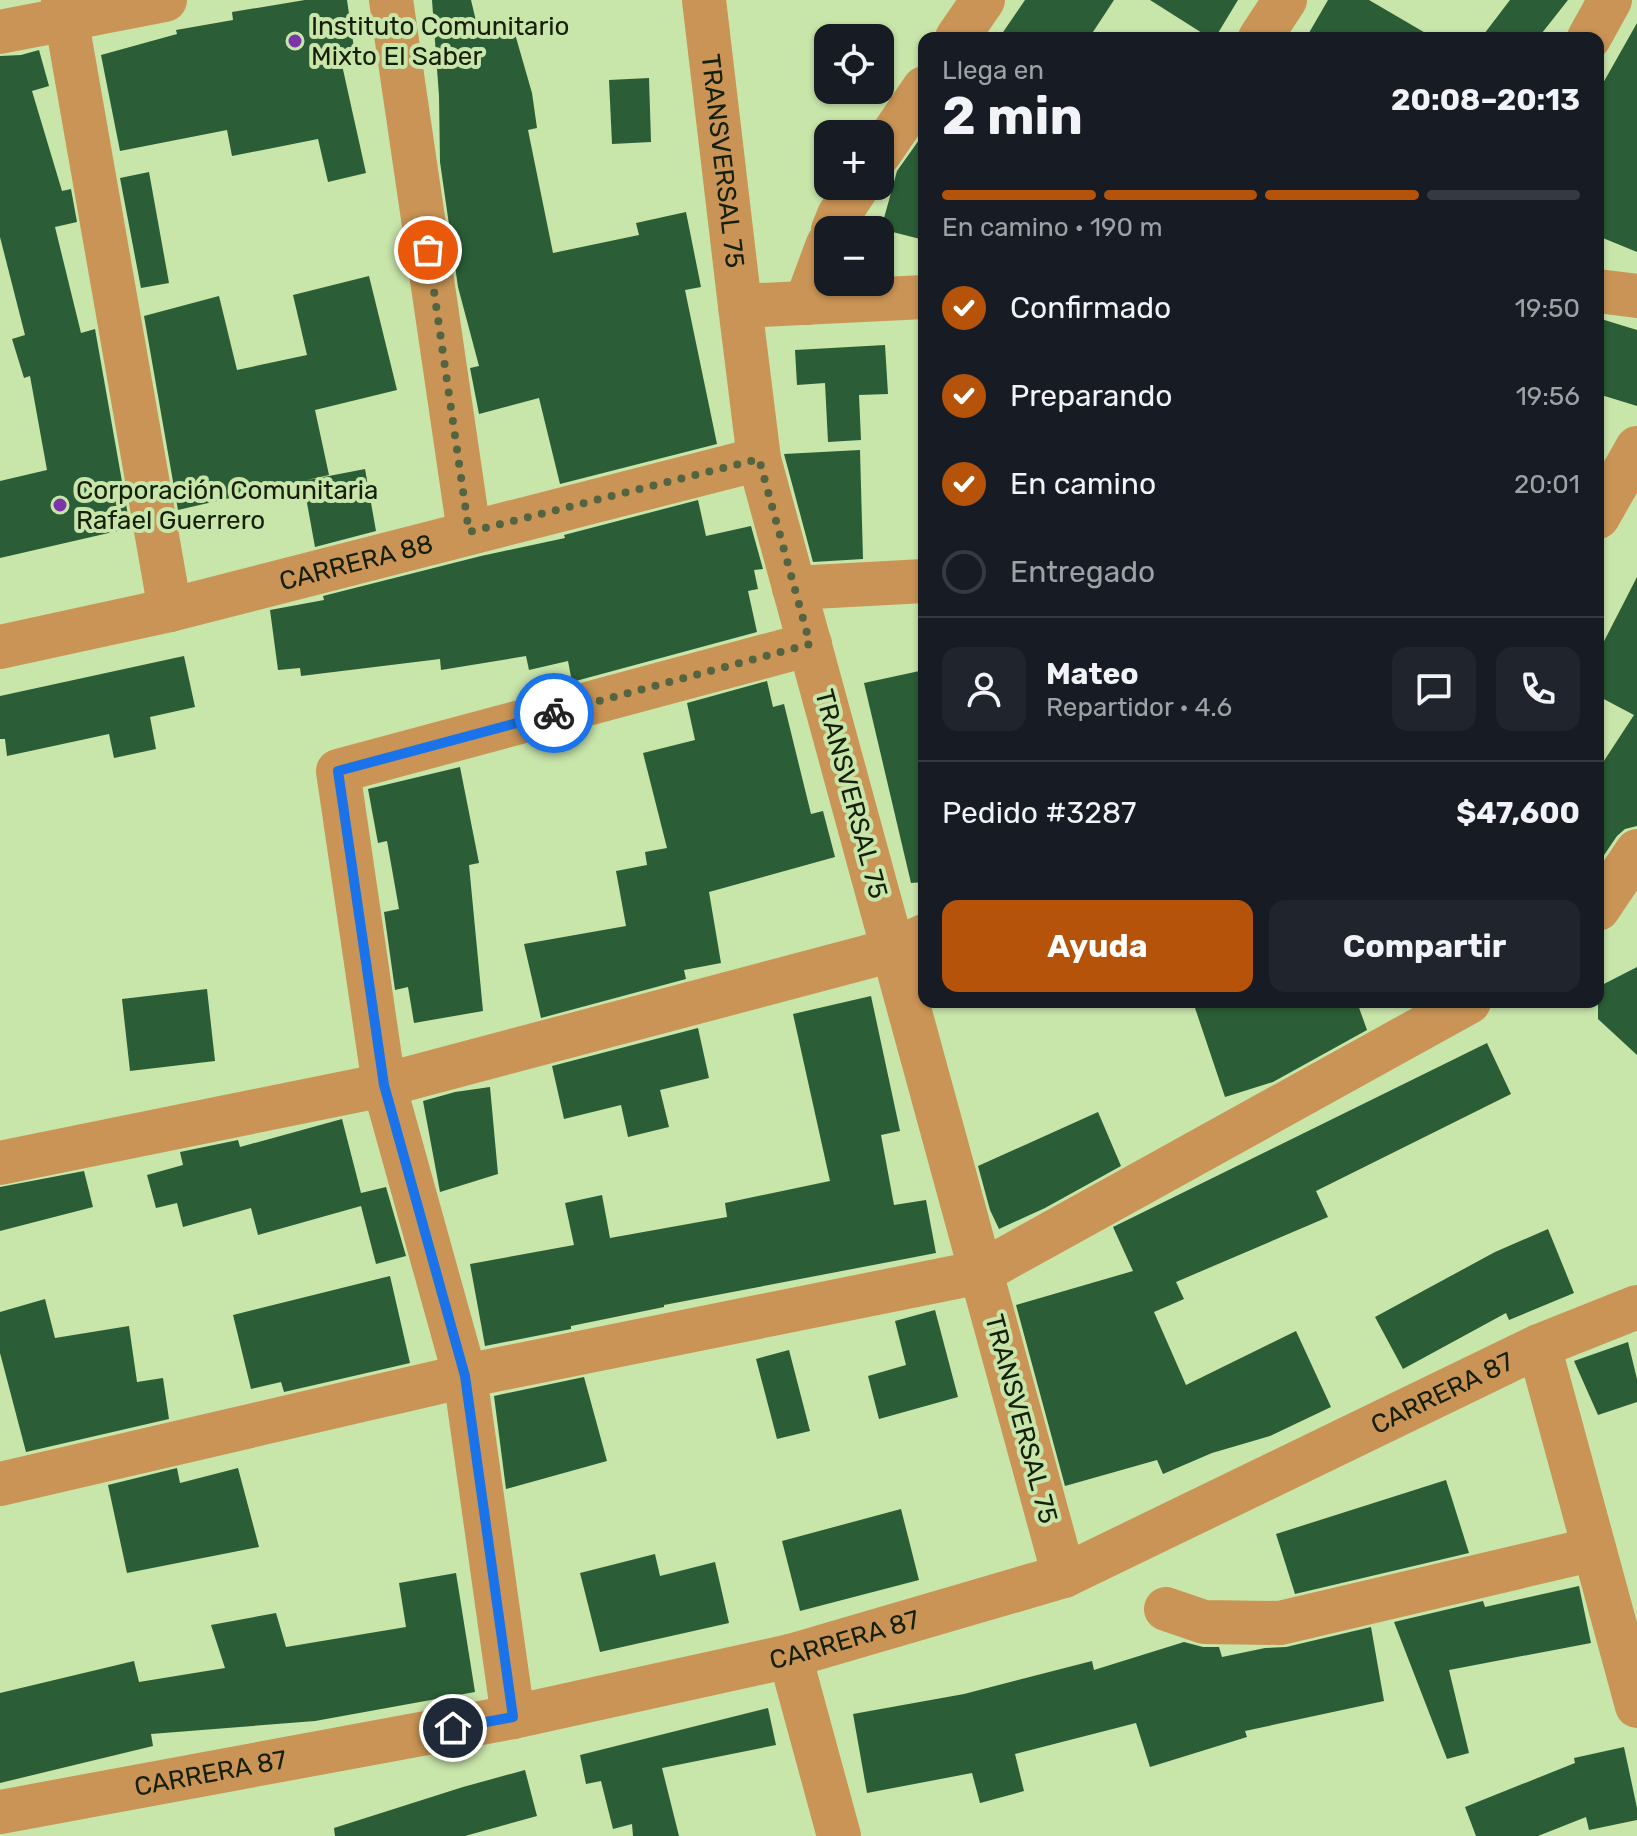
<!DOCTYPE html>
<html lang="es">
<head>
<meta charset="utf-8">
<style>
	body { margin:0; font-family:Rubik,sans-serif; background:#20242c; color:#f1f3f6; height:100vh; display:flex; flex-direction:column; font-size:30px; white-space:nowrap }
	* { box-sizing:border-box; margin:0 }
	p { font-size:26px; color:#9ea1a6 }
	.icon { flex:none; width:44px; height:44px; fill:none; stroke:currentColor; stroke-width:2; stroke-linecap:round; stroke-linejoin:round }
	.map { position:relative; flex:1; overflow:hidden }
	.side { position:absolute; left:918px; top:32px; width:686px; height:976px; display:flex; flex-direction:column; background:#171b24; border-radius:16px; box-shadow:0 2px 6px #0004 }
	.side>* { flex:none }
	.controls { position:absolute; left:814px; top:24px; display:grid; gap:16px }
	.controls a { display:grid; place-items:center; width:80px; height:80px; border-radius:16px; background:#171b24; box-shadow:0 2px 6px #0004; font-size:40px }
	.pin { position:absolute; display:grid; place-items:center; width:68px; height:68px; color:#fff; margin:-34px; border:4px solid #fff; border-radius:50%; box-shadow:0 2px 8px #0007 }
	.courier { position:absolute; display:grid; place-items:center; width:80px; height:80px; margin:-40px; border:6px solid #1a73e8; border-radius:50%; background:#fff; color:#222; box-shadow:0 2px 10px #0007 }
	.overview em { font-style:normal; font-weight:700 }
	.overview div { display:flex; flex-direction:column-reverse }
	.overview { display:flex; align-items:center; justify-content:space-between; height:136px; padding:0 24px }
	h1 { font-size:52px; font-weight:700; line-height:60px }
	.bar { display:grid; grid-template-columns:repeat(4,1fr); gap:12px 8px; align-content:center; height:96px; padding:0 24px }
	.bar i { height:10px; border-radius:6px; background:#363941 }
	.bar .current { background:#b45309 }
	.bar p { grid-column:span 4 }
	.line { display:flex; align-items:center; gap:20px; padding:0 24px; border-top:2px solid #363941 }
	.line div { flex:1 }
	.round { display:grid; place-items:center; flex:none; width:84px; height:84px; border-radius:16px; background:#20242c }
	ol { padding:0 24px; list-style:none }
	li { display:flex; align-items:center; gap:24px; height:88px }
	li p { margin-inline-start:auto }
	li .icon { padding:8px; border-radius:50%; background:#b45309; color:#fff; stroke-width:4 }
	li:last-child { color:#9ea1a6 }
	li i { width:44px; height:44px; border:4px solid #363941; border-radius:50% }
	.button { display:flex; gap:16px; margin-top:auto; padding:16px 24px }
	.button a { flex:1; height:92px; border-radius:16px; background:#b45309; color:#fff; font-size:32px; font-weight:700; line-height:92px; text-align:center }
	.button a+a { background:#20242c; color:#f1f3f6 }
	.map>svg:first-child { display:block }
	.building { fill:#2b5e36 }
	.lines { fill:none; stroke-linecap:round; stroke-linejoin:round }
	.minor { stroke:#c99455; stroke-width:44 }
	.tertiary { stroke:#c99455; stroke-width:44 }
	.done { stroke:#546441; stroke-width:8; stroke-dasharray:0 14.4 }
	.route { stroke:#1a73e8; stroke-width:10 }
	.poi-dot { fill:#7b35a8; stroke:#c8e5aa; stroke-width:3 }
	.labels { text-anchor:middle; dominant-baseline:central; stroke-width:8; stroke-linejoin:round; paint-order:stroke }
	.poi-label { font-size:26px; fill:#151f09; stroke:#c8e5aa; text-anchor:start }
	.street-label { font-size:26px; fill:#151f09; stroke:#c8e5aa }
</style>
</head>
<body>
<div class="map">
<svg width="1637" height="1836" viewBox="0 0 1637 1836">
	<rect width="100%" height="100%" fill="#c8e5aa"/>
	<path class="building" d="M 305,0 L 347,0 L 356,62 L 342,65 L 366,173 L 328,182 L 318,139 L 232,156 L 227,130 L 120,151 L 101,55 L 177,34 L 176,30 L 233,20 L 232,12 Z
		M 432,0 L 471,0 L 480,38 L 513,27 L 532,93 L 537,128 L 528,130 L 553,253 L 639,235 L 636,223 L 686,212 L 701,287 L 685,290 L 717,444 L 560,484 L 539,398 L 479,414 L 470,368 L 479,366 L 458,287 L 440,162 L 439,96 Z
		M 1025,0 L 1114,0 L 1089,38 L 999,38 Z
		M 1150,0 L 1238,0 L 1215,38 L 1210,38 Z
		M 1328,0 L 1369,0 L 1434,38 L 1306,38 Z
		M 1510,0 L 1568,0 L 1538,38 L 1481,38 Z
		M 1637,23 L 1637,252 L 1598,236 L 1598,92 Z
		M 39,50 L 49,86 L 32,91 L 62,191 L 71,189 L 77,222 L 55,227 L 81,333 L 95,329 L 129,521 L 124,522 L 126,529 L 0,558 L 0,481 L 47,470 L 30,376 L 24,378 L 12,339 L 25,335 L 0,237 L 0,56 L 21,55 Z
		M 649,78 L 651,142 L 612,144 L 609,80 Z
		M 924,133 L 924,240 L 881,229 L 897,171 Z
		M 149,172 L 169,283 L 141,288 L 120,178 Z
		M 369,276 L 397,390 L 315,410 L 329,475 L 178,510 L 144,316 L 219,296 L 237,370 L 307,355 L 293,295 Z
		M 1598,318 L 1637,330 L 1637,406 L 1598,394 Z
		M 885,345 L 888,394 L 859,395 L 861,440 L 828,442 L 825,383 L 797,385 L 795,350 Z
		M 860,450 L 863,559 L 813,562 L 784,454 Z
		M 365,469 L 376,531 L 315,547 L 303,481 Z
		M 698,500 L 706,536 L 751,526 L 763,569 L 754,570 L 758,589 L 748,591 L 757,632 L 572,682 L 568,661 L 529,670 L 526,656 L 441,670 L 440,659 L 301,676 L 300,668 L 278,670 L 270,610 L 324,600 L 323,596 L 481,556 L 565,538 L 564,535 Z
		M 1637,577 L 1637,826 L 1625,829 L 1617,836 L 1598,864 L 1598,770 L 1634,715 L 1598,696 L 1598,653 Z
		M 184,656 L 195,707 L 150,717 L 156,749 L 114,758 L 109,734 L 7,756 L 5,739 L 0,739 L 0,696 Z
		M 924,670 L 924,882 L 911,883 L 864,683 Z
		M 767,681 L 773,707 L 784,704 L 811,814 L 823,811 L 835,857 L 709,892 L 721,963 L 684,970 L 686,979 L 541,1018 L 524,944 L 626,926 L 616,871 L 647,865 L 645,852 L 667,848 L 643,753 L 695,740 L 687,703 Z
		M 460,767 L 479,863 L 469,865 L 483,1011 L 414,1023 L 408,987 L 395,990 L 384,912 L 399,909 L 387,841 L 378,843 L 368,789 Z
		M 1637,967 L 1637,1055 L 1598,1019 L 1598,987 Z
		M 207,989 L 215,1061 L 130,1071 L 122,999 Z
		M 871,996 L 900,1131 L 881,1135 L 894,1205 L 926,1200 L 936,1253 L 664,1305 L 664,1307 L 571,1326 L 571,1329 L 485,1346 L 470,1264 L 574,1245 L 565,1203 L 602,1195 L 610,1238 L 727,1217 L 725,1203 L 830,1181 L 793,1014 Z
		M 1193,1002 L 1357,1002 L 1367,1030 L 1273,1082 L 1225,1097 Z
		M 698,1028 L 709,1078 L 660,1090 L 669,1127 L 628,1137 L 621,1105 L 564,1119 L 552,1066 Z
		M 1487,1043 L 1511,1094 L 1316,1191 L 1328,1217 L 1176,1282 L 1184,1299 L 1154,1312 L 1186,1385 L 1296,1331 L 1331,1407 L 1270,1436 L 1212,1453 L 1163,1474 L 1157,1460 L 1065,1486 L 1016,1305 L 1133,1271 L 1113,1227 Z
		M 490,1087 L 498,1174 L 440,1192 L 423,1101 L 455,1092 Z
		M 1098,1112 L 1121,1166 L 1045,1208 L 999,1229 L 990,1210 L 978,1166 Z
		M 342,1119 L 361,1193 L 386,1187 L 406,1256 L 376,1264 L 361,1206 L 258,1235 L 251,1208 L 183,1227 L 177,1203 L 156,1208 L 147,1175 L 183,1165 L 180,1152 L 238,1140 L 240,1147 Z
		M 84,1171 L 93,1207 L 0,1231 L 0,1187 Z
		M 1548,1229 L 1574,1293 L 1509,1320 L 1506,1313 L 1403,1369 L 1375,1317 L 1495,1252 Z
		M 390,1276 L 410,1363 L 284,1392 L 281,1382 L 251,1389 L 233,1315 Z
		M 45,1299 L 55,1338 L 129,1326 L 137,1382 L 163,1378 L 169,1419 L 26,1452 L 0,1353 L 0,1312 Z
		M 935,1310 L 958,1397 L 879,1419 L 868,1376 L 906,1365 L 895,1321 Z
		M 1628,1342 L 1637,1379 L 1637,1402 L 1598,1415 L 1574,1361 Z
		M 789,1350 L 810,1431 L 777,1439 L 756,1359 Z
		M 584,1377 L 607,1461 L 506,1489 L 494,1396 Z
		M 177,1468 L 180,1483 L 238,1468 L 259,1547 L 127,1573 L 108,1485 Z
		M 1446,1480 L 1469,1553 L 1295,1594 L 1276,1534 Z
		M 901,1509 L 919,1580 L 800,1611 L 782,1541 Z
		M 655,1554 L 660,1576 L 715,1562 L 729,1623 L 600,1652 L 580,1573 Z
		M 456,1573 L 475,1692 L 315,1721 L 151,1734 L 153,1746 L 0,1783 L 0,1693 L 134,1661 L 139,1682 L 225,1668 L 211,1625 L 276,1613 L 286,1647 L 406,1627 L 399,1583 Z
		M 1579,1586 L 1591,1643 L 1449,1670 L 1469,1753 L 1447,1759 L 1394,1622 L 1483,1601 L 1485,1607 Z
		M 1371,1627 L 1384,1701 L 1245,1731 L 1247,1737 L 1150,1767 L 1136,1723 L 1015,1754 L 1024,1791 L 980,1803 L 972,1773 L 867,1793 L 853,1714 L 964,1694 L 1092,1661 L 1094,1670 L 1184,1642 L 1203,1647 L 1219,1647 L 1222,1657 L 1265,1648 L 1286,1647 Z
		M 768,1708 L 776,1745 L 662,1768 L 679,1836 L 633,1836 L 632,1824 L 613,1829 L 601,1781 L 586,1784 L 580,1755 Z
		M 1624,1747 L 1637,1808 L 1637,1820 L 1589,1830 L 1586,1817 L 1538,1836 L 1476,1836 L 1465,1807 L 1575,1763 L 1574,1758 Z
		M 525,1770 L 537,1816 L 465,1836 L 335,1836 L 334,1828 L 463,1787 Z"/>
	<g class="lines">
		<g class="minor">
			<path d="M 63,0 L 170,610"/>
			<path d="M 391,0 L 469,532"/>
			<path id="s1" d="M 704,0 L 740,306"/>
			<path d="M 0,32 L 165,0"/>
			<path d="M 957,38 L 983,0"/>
			<path d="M 1260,38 L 1285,0"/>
			<path d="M 1589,38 L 1610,0"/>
			<path d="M 880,153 L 924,88"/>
			<path d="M 833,230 L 839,215 L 858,186"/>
			<path d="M 806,303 L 828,244"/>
			<path d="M 1598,517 L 1637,448"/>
			<path d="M 794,588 L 924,581"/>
			<path id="s2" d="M 0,647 L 170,610 L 759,459"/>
			<path d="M 1598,909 L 1637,851"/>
			<path d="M 0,1163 L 384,1085 L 893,950 L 924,936"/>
			<path d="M 1539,1346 L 1637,1706"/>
			<path d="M 0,1484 L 465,1376 L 981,1272 L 1469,1002"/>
			<path id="s3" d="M 1064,1576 L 1539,1346 L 1637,1307"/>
			<path d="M 1166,1609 L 1204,1622 L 1280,1623 L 1594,1549"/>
			<path d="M 790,1656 L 839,1836"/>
			<path d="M 513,1717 L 465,1376 L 384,1085 L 338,771 L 810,644"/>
		</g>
		<g class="tertiary">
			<path d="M 1598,291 L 1637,296"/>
			<path id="s4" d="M 0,1812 L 513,1717 L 790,1656 L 1064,1576 L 759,459 L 740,306 L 924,297"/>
		</g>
	</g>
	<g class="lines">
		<path class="done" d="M 428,250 L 469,532 L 759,459 L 810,644 L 554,713"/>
		<path class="route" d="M 453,1728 L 513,1717 L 465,1376 L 384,1085 L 338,771 L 554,713"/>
	</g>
	<g class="poi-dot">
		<circle cx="295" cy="41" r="8"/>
		<circle cx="60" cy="505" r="8"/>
	</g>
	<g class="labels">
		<g class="poi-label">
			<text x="311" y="26">Instituto Comunitario<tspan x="311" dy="30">Mixto El Saber</tspan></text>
			<text x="76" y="490">Corporación Comunitaria<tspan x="76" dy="30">Rafael Guerrero</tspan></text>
		</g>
		<g class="street-label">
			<text stroke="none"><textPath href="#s1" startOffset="162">TRANSVERSAL 75</textPath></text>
			<text stroke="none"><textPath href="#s2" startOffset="366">CARRERA 88</textPath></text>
			<text transform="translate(851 794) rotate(75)">TRANSVERSAL 75</text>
			<text stroke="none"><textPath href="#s3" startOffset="420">CARRERA 87</textPath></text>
			<text transform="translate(1021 1419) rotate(75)">TRANSVERSAL 75</text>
			<text stroke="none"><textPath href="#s4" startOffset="862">CARRERA 87</textPath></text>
			<text stroke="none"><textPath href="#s4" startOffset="214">CARRERA 87</textPath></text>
		</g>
	</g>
</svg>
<div class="controls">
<a><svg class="icon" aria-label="locate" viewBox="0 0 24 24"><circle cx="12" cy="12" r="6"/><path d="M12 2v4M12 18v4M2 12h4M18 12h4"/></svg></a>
<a>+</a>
<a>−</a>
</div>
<div class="pin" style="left:428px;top:250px;background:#ea580c"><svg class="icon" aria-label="bag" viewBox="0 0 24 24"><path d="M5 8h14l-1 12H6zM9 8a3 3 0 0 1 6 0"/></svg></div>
<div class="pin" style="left:453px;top:1728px;background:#1f2937"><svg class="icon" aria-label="home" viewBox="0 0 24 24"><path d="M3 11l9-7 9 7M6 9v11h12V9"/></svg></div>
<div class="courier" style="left:554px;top:713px"><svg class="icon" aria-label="bike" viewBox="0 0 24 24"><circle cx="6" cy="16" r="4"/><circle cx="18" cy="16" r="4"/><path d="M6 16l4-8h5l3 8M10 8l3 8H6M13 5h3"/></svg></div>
<section class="side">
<div class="overview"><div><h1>2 min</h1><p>Llega en</p></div><em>20:08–20:13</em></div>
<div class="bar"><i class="current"></i><i class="current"></i><i class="current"></i><i></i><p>En camino · 190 m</p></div>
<ol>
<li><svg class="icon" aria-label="check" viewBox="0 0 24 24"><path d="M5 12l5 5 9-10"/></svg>Confirmado<p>19:50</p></li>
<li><svg class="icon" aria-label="check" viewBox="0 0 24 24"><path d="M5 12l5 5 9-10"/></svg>Preparando<p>19:56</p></li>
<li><svg class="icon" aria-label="check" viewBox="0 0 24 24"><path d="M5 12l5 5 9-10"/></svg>En camino<p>20:01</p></li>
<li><i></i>Entregado</li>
</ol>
<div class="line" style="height:144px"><a class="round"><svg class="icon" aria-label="person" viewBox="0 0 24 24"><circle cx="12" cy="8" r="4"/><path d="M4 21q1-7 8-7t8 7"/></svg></a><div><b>Mateo</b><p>Repartidor · 4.6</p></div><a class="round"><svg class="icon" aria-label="chat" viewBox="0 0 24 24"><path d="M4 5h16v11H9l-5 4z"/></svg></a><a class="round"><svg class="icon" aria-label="phone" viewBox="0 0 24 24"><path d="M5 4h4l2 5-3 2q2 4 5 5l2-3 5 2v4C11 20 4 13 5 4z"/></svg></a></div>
<div class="line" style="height:104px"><div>Pedido #3287</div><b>$47,600</b></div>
<div class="button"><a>Ayuda</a><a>Compartir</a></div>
</section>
</div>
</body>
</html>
